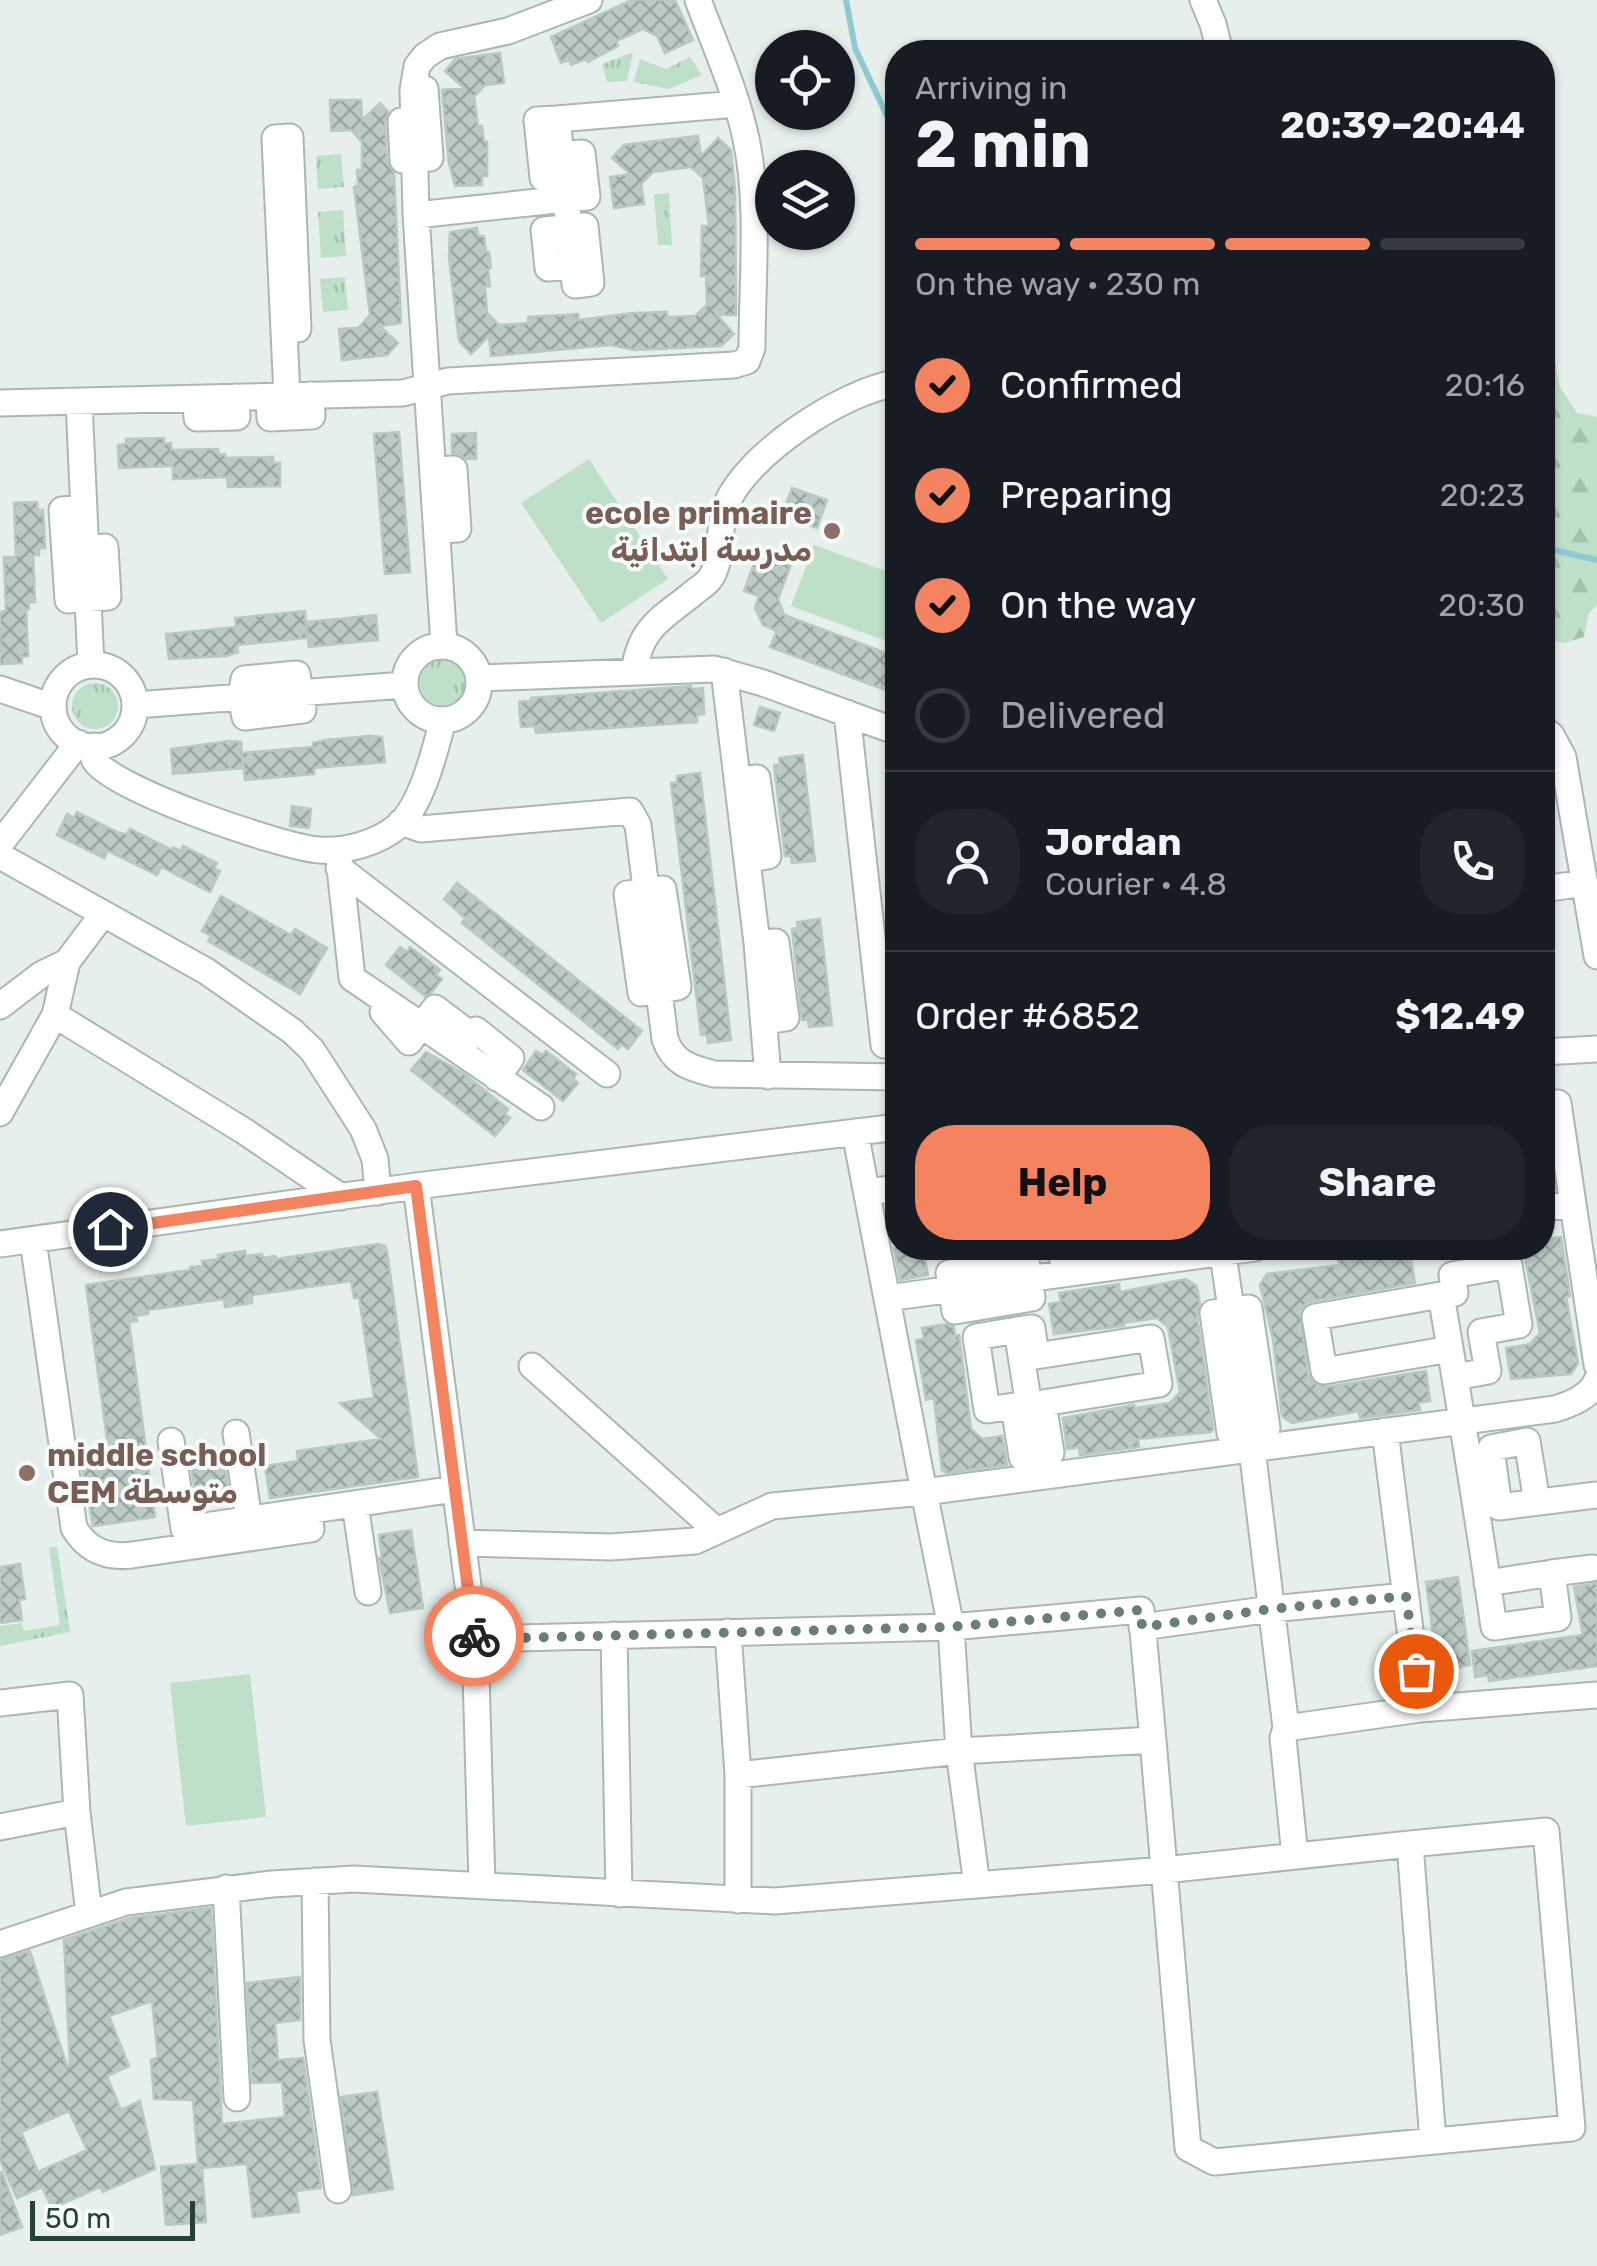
<!DOCTYPE html>
<html lang="en">
<head>
<meta charset="utf-8">
<style>
	body { margin:0; font-family:Rubik,"Noto Naskh Arabic",sans-serif; background:#20242c; color:#f1f3f6; height:100vh; display:flex; flex-direction:column; font-size:38px; white-space:nowrap }
	* { box-sizing:border-box; margin:0 }
	p { font-size:32px; color:#9ea1a6 }
	.icon { flex:none; width:55px; height:55px; fill:none; stroke:currentColor; stroke-width:2; stroke-linecap:round; stroke-linejoin:round }
	.map { position:relative; flex:1; overflow:hidden }
	.sheet { position:absolute; left:885px; top:40px; width:670px; height:1220px; display:flex; flex-direction:column; background:#171b24; border-radius:40px; box-shadow:0 2px 8px #0004 }
	.sheet>* { flex:none }
	.fabs { position:absolute; left:755px; top:30px; display:grid; gap:20px }
	.fabs a { display:grid; place-items:center; width:100px; height:100px; border-radius:50%; background:#171b24; box-shadow:0 2px 8px #0004; font-size:50px }
	.scale { position:absolute; left:30px; bottom:25px; width:165px; box-sizing:border-box; padding-left:10px; border:5px solid #24423a; border-top:0; font-size:28px; line-height:35px; white-space:nowrap; color:#24423a; -webkit-text-stroke:8px #f7fbf9; paint-order:stroke }
	.pin { position:absolute; display:grid; place-items:center; width:85px; height:85px; color:#fff; margin:-42px; border:5px solid #fff; border-radius:50%; box-shadow:0 2px 10px #0007 }
	.courier { position:absolute; display:grid; place-items:center; width:100px; height:100px; margin:-50px; border:8px solid #f4845f; border-radius:50%; background:#fff; color:#222; box-shadow:0 2px 12px #0007 }
	.headline em { font-style:normal; font-weight:700 }
	.headline div { display:flex; flex-direction:column-reverse }
	.headline { display:flex; align-items:center; justify-content:space-between; height:170px; padding:0 30px }
	h1 { font-size:65px; font-weight:700; line-height:75px }
	.bar { display:grid; grid-template-columns:repeat(4,1fr); gap:15px 10px; align-content:center; height:120px; padding:0 30px }
	.bar i { height:12px; border-radius:8px; background:#363941 }
	.bar .current { background:#f4845f }
	.bar p { grid-column:span 4 }
	.line { display:flex; align-items:center; gap:25px; padding:0 30px; border-top:2px solid #363941 }
	.line div { flex:1 }
	.round { display:grid; place-items:center; flex:none; width:105px; height:105px; border-radius:40px; background:#20242c }
	ol { padding:0 30px; list-style:none }
	li { display:flex; align-items:center; gap:30px; height:110px }
	li p { margin-inline-start:auto }
	li .icon { padding:10px; border-radius:50%; background:#f4845f; color:#111; stroke-width:4 }
	li:last-child { color:#9ea1a6 }
	li i { width:55px; height:55px; border:5px solid #363941; border-radius:50% }
	.action { display:flex; gap:20px; margin-top:auto; padding:20px 30px }
	.action a { flex:1; height:115px; border-radius:40px; background:#f4845f; color:#111; font-size:40px; font-weight:700; line-height:115px; text-align:center }
	.action a+a { background:#20242c; color:#f1f3f6 }
	.map>svg:first-child { display:block }
	.grass { fill:url(#grass-tufts) }
	.forest { fill:url(#forest-firs) }
	.garden { fill:#bfe0c8 }
	.lines { fill:none; stroke-linecap:round; stroke-linejoin:round }
	.stream { stroke:#8ec9d4; stroke-width:6 }
	.building { fill:url(#building-cross-hatch); stroke:#b8c9c2; stroke-width:2.5; fill-rule:evenodd }
	.street-casing { stroke:#a8b8b2; stroke-width:29 }
	.street { stroke:#fff; stroke-width:25 }
	.done { stroke:#687f78; stroke-width:10; stroke-dasharray:0 18 }
	.route { stroke:#f4845f; stroke-width:12 }
	.education-dot { fill:#8d6e63; stroke:#f7fbf9; stroke-width:4 }
	.labels { text-anchor:middle; dominant-baseline:central; stroke-width:8; stroke-linejoin:round; paint-order:stroke }
	.education-label { font-size:32px; font-weight:bold; fill:#785e54; stroke:#f7fbf9; text-anchor:end }
</style>
</head>
<body>
<div class="map">
<svg width="1597" height="2266" viewBox="0 0 1597 2266">
	<defs>
		<pattern id="grass-tufts" width="24" height="20" patternUnits="userSpaceOnUse" patternTransform="scale(2.5)"><rect width="24" height="20" fill="#bfe0c8"/><path d="M3 7l-1-3M5 7V3M7 7l1-3M15 17l-1-3M17 17v-4M19 17l1-3" fill="none" stroke="#a4c1ad"/></pattern>
		<pattern id="forest-firs" width="22" height="20" patternUnits="userSpaceOnUse" patternTransform="scale(2.5)"><rect width="22" height="20" fill="#bfe0c8"/><path d="M5 1l3.5 6h-7zM16 11l3.5 6h-7z" fill="#a4c1ad"/></pattern>
		<pattern id="building-cross-hatch" width="8" height="8" patternUnits="userSpaceOnUse" patternTransform="scale(2.5)"><rect width="8" height="8" fill="#bbcac4"/><path d="M0 0l8 8M0 8l8-8" fill="none" stroke="#98a6a0"/></pattern>
	</defs>
	<rect width="100%" height="100%" fill="#e6efeb"/>
	<path class="grass" d="M 633,52 L 627,81 L 607,82 L 602,64 Z
		M 690,57 L 702,75 L 669,89 L 634,82 L 640,59 L 666,69 Z
		M 341,154 L 344,187 L 318,189 L 316,156 Z
		M 669,193 L 672,245 L 658,245 L 654,194 Z
		M 343,210 L 346,256 L 321,258 L 318,212 Z
		M 345,277 L 348,310 L 323,312 L 320,279 Z
		M420 683a23 23 0 1 1 46 0a23 23 0 1 1-46 0Z
		M72 706a23 23 0 1 1 46 0a23 23 0 1 1-46 0Z
		M 57,1546 L 70,1632 L 0,1646 L 0,1626 L 22,1623 L 24,1631 L 60,1625 L 49,1548 Z"/>
	<path class="forest" d="M 1543,324 L 1549,334 L 1560,387 L 1577,413 L 1597,417 L 1597,605 L 1589,613 L 1584,637 L 1564,643 L 1543,639 Z"/>
	<path class="garden" d="M 589,459 L 668,579 L 601,623 L 521,503 Z
		M 814,545 L 897,575 L 897,645 L 791,606 Z
		M 250,1674 L 266,1817 L 186,1826 L 170,1683 Z"/>
	<g class="lines">
		<path class="stream" d="M 846,0 L 855,48 L 888,118 L 898,152
			M 1542,547 L 1597,560"/>
	</g>
	<path class="building" d="M 632,0 L 675,0 L 693,40 L 665,53 L 657,36 L 643,29 L 616,41 L 618,46 L 588,62 L 587,59 L 571,65 L 569,60 L 561,63 L 551,37 Z
		M 500,53 L 504,83 L 485,85 L 474,97 L 478,126 L 482,126 L 484,142 L 487,142 L 487,176 L 482,176 L 482,185 L 455,186 L 449,163 L 442,90 L 464,88 L 445,71 L 455,59 Z
		M 330,100 L 361,100 L 362,120 L 380,103 L 388,112 L 385,122 L 387,161 L 394,173 L 401,323 L 380,326 L 398,343 L 387,355 L 342,360 L 339,329 L 358,328 L 370,315 L 354,187 L 358,186 L 357,170 L 362,170 L 362,142 L 351,130 L 331,131 Z
		M 698,136 L 701,156 L 718,138 L 731,150 L 735,190 L 736,315 L 717,315 L 734,334 L 721,346 L 635,350 L 610,345 L 491,356 L 489,336 L 471,354 L 459,341 L 449,257 L 450,232 L 477,228 L 478,236 L 484,236 L 486,252 L 489,252 L 491,268 L 488,269 L 490,286 L 485,286 L 487,313 L 499,325 L 528,323 L 528,317 L 561,315 L 578,314 L 578,320 L 633,313 L 667,312 L 667,317 L 695,316 L 707,305 L 706,276 L 701,276 L 702,226 L 709,226 L 703,178 L 691,167 L 653,172 L 641,184 L 644,204 L 614,208 L 610,177 L 630,174 L 612,158 L 624,145 Z
		M 399,432 L 410,572 L 385,574 L 374,434 Z
		M 476,433 L 476,459 L 467,459 L 452,453 L 452,434 Z
		M 164,438 L 164,444 L 171,443 L 171,450 L 218,449 L 219,455 L 225,454 L 225,458 L 273,457 L 273,463 L 280,463 L 280,486 L 228,487 L 227,477 L 173,479 L 173,466 L 119,468 L 118,445 L 126,444 L 126,439 Z
		M 792,488 L 827,500 L 817,528 L 782,516 Z
		M 37,502 L 38,510 L 43,510 L 45,548 L 39,548 L 39,555 L 33,555 L 35,602 L 29,602 L 29,609 L 26,609 L 28,656 L 22,657 L 22,663 L 0,664 L 0,612 L 6,611 L 4,557 L 16,557 L 14,503 Z
		M 759,550 L 792,562 L 778,599 L 784,615 L 897,657 L 885,690 L 770,647 L 777,631 L 763,625 L 755,608 L 759,596 L 744,591 Z
		M 305,611 L 307,638 L 237,645 L 238,652 L 227,656 L 169,659 L 166,634 L 236,627 L 235,618 Z
		M 376,615 L 378,640 L 309,647 L 306,622 Z
		M 691,686 L 692,689 L 703,688 L 704,714 L 697,715 L 697,722 L 536,733 L 535,726 L 521,727 L 519,702 L 531,701 L 531,698 Z
		M 760,707 L 780,713 L 774,731 L 754,725 Z
		M 370,736 L 382,737 L 385,762 L 314,768 L 314,774 L 245,780 L 242,753 L 313,747 L 313,743 L 325,740 Z
		M 229,741 L 241,742 L 243,768 L 173,774 L 171,749 Z
		M 803,755 L 815,861 L 792,863 L 791,856 L 785,856 L 774,765 L 780,765 L 779,758 Z
		M 700,773 L 731,1040 L 708,1043 L 707,1035 L 701,1035 L 671,783 L 677,783 L 677,776 Z
		M 292,806 L 311,809 L 309,828 L 290,826 Z
		M 77,812 L 119,833 L 127,834 L 130,829 L 172,850 L 173,847 L 180,851 L 183,846 L 217,863 L 214,868 L 220,871 L 210,892 L 161,867 L 157,875 L 108,851 L 104,858 L 57,835 L 67,814 L 74,818 Z
		M 457,883 L 642,1031 L 628,1049 L 621,1044 L 618,1049 L 462,923 L 465,918 L 444,899 Z
		M 221,896 L 291,935 L 295,929 L 327,948 L 300,994 L 208,941 L 211,936 L 202,931 Z
		M 820,919 L 832,1025 L 809,1027 L 808,1020 L 802,1020 L 792,929 L 798,928 L 797,922 Z
		M 400,947 L 407,952 L 410,947 L 440,970 L 436,975 L 442,979 L 431,993 L 425,996 L 386,965 Z
		M 536,1051 L 543,1055 L 546,1051 L 576,1074 L 573,1079 L 578,1083 L 563,1101 L 523,1070 Z
		M 426,1052 L 463,1073 L 508,1109 L 505,1114 L 510,1118 L 495,1136 L 411,1070 Z
		M 1542,1138 L 1547,1138 L 1555,1190 L 1542,1192 Z
		M 1561,1237 L 1570,1296 L 1566,1297 L 1578,1363 L 1571,1374 L 1511,1379 L 1506,1348 L 1530,1344 L 1540,1333 L 1523,1248 L 1542,1248 L 1542,1240 Z
		M 378,1244 L 385,1246 L 387,1251 L 418,1477 L 270,1498 L 265,1466 L 298,1461 L 297,1451 L 381,1439 L 340,1403 L 374,1398 L 359,1297 L 354,1298 L 351,1281 L 252,1295 L 252,1303 L 225,1307 L 224,1299 L 148,1310 L 148,1314 L 136,1316 L 137,1321 L 129,1322 L 155,1517 L 93,1526 L 81,1462 L 107,1458 L 108,1446 L 86,1285 L 190,1270 L 190,1267 L 203,1266 L 202,1261 L 219,1259 L 218,1255 L 245,1251 L 246,1256 L 262,1254 L 263,1258 L 275,1256 L 276,1259 Z
		M 894,1248 L 923,1248 L 928,1275 L 900,1280 Z
		M 1391,1248 L 1397,1248 L 1398,1255 L 1410,1253 L 1415,1283 L 1308,1302 L 1300,1310 L 1308,1374 L 1312,1382 L 1326,1387 L 1426,1371 L 1430,1401 L 1418,1403 L 1420,1410 L 1360,1418 L 1359,1411 L 1292,1423 L 1282,1416 L 1273,1339 L 1260,1285 L 1267,1274 L 1339,1265 L 1338,1256 Z
		M 1186,1279 L 1197,1286 L 1200,1304 L 1197,1315 L 1213,1429 L 1211,1432 L 1138,1439 L 1139,1447 L 1080,1455 L 1079,1447 L 1067,1449 L 1063,1418 L 1134,1405 L 1135,1408 L 1170,1403 L 1180,1392 L 1168,1327 L 1157,1318 L 1123,1323 L 1124,1326 L 1054,1334 L 1049,1304 L 1061,1302 L 1059,1293 L 1119,1284 L 1120,1292 Z
		M 946,1324 L 954,1327 L 955,1336 L 959,1335 L 971,1429 L 982,1439 L 1002,1436 L 1007,1465 L 946,1473 L 942,1470 L 934,1398 L 926,1400 L 916,1340 L 924,1339 L 922,1328 Z
		M 219,1459 L 224,1461 L 230,1501 L 197,1506 L 191,1464 Z
		M 411,1530 L 423,1608 L 390,1613 L 379,1558 L 382,1558 L 379,1535 Z
		M 20,1564 L 25,1599 L 19,1600 L 22,1620 L 0,1623 L 0,1567 Z
		M 1458,1577 L 1470,1665 L 1438,1670 L 1426,1582 Z
		M 1597,1583 L 1597,1666 L 1489,1681 L 1488,1675 L 1475,1677 L 1472,1651 L 1583,1635 L 1574,1587 Z
		M 211,1908 L 222,2124 L 285,2117 L 282,2082 L 252,2083 L 247,1983 L 300,1977 L 300,2020 L 275,2023 L 278,2060 L 303,2058 L 321,2188 L 296,2191 L 299,2212 L 253,2217 L 247,2164 L 202,2168 L 206,2222 L 166,2225 L 161,2167 L 198,2164 L 193,2100 L 154,2099 L 151,2060 L 158,2057 L 152,2001 L 109,2016 L 129,2066 L 107,2076 L 121,2110 L 140,2101 L 155,2169 L 103,2192 L 100,2187 L 52,2208 L 42,2187 L 17,2198 L 0,2160 L 0,1960 L 30,1951 L 67,2066 L 70,2066 L 64,1940 L 130,1918 ZM 69,2111 L 87,2150 L 38,2172 L 21,2132 Z
		M 377,2092 L 393,2189 L 353,2195 L 341,2097 Z
		M 2,2172 L 22,2227 L 0,2235 L 0,2173 Z"/>
	<g class="lines">
		<defs>
			<path id="street" d="M 1203,0 L 1213,24 L 1220,52
				M 413,90 L 417,66 L 425,56 L 440,46 L 508,31 L 589,0
				M 557,119 L 537,120 L 543,178 L 563,175
				M 414,120 L 401,121 L 403,160 L 430,158 L 425,89 L 413,90 L 416,215 L 444,645
				M 561,155 L 582,153 L 587,197 L 566,199 C 569,228 572,256 575,285 L 591,283 L 585,226 L 544,230 L 548,268 L 573,266
				M 416,215 L 566,199 L 557,119 L 737,104
				M 284,330 L 298,329 L 290,137 L 275,138 L 287,396
				M 269,397 L 270,418 L 312,416 L 311,395
				M 196,399 L 197,418 L 237,417 L 236,397
				M 79,402 L 91,665
				M 0,403 L 403,393 L 448,381 L 734,365 L 747,361 L 752,348 C 752,282 760,204 746,139 C 736,91 715,46 698,0
				M 434,470 L 454,469 L 458,529 L 438,530
				M 84,508 L 62,510 L 68,600 L 108,597 L 105,547 L 86,549
				M405 683a37 37 0 1 1 74 0a37 37 0 1 1-74 0Z
				M53 706a41 41 0 1 1 82 0a41 41 0 1 1-82 0Z
				M 724,671 L 757,943 L 768,1076
				M 634,672 C 640,629 659,620 691,595 C 696,590 705,585 709,580 C 724,561 717,528 726,505 C 747,454 844,390 898,383
				M 297,674 L 303,710 L 245,717 L 241,697 L 244,679 Z
				M 480,678 L 714,669 L 763,683 L 898,732
				M 0,689 L 53,707
				M 135,705 L 405,685
				M 847,713 L 884,1045
				M 1542,728 L 1551,735 L 1563,757
				M 94,746 L 94,759 C 105,787 284,848 319,850 C 345,852 378,843 398,826 C 422,805 435,750 443,720
				M 1542,759 L 1563,757 L 1597,956
				M 738,780 L 757,778 L 768,856 L 748,859
				M 401,822 L 421,829 L 630,811 L 638,825 L 665,1039 C 673,1063 690,1068 714,1074 L 898,1077
				M 0,844 L 78,743
				M 338,850 L 352,978 L 541,1107
				M 0,856 L 206,971 L 292,1031 L 312,1050 L 363,1129 L 375,1159 L 378,1192
				M 339,868 L 607,1074
				M 663,889 L 678,987 L 641,993 L 627,894 Z
				M 1542,889 L 1585,883
				M 757,943 L 776,942 L 786,1018 L 765,1021
				M 0,1006 L 42,974 L 67,962
				M 383,1012 L 409,1042 L 435,1008 L 472,1036 L 476,1030 L 511,1058 L 497,1078
				M 55,1015 L 244,1131 L 341,1197
				M 1542,1052 L 1597,1049
				M 1542,1105 L 1558,1103 L 1597,1365
				M 0,1113 L 55,1015 L 67,962 L 103,914
				M 855,1132 L 924,1492 L 1555,1409 C 1571,1404 1590,1397 1597,1380
				M 416,1186 L 475,1639 L 951,1627 L 959,1751 L 1153,1740 L 1188,2148 L 1214,2162 L 1572,2128 L 1546,1831 L 1410,1844 L 1433,2141
				M 867,1192 L 898,1188
				M 1542,1208 L 1573,1204
				M 33,1240 L 74,1528 C 88,1551 107,1558 132,1555 L 311,1529 L 308,1511
				M 0,1244 L 416,1186 L 898,1127
				M 1222,1248 L 1252,1449 L 1286,1728 L 1283,1738 L 1295,1856
				M 1026,1260 L 1032,1298 L 955,1311 L 949,1273 Z
				M 1066,1273 L 1062,1256 L 1110,1248
				M 1441,1295 L 1315,1317 L 1324,1371 L 1450,1349
				M 887,1298 L 1255,1248
				M 1249,1308 L 1267,1428 L 1230,1433 L 1213,1313 Z
				M 1017,1330 L 976,1337 L 987,1410 L 1014,1406 L 1022,1457 L 1051,1453 L 1043,1403 L 1159,1384 L 1151,1338 L 1036,1356 L 1032,1328 L 1017,1330 L 1040,1476
				M 532,1366 L 717,1531
				M 1455,1377 L 1488,1371 L 1481,1332 L 1519,1325 L 1509,1265 L 1452,1275 L 1455,1293 L 1441,1295 C 1460,1406 1478,1516 1494,1627 L 1558,1618 L 1552,1573 L 1592,1568
				M 1385,1431 L 1420,1709
				M 236,1433 L 251,1533
				M 171,1441 L 184,1529 L 455,1489
				M 1537,1502 L 1527,1441 L 1491,1448 L 1499,1507 L 1597,1495
				M 355,1504 L 368,1592
				M 462,1543 L 611,1547 L 695,1541 L 772,1506 L 924,1492 L 951,1627 L 1141,1610 L 1153,1740
				M 1487,1583 L 1552,1573
				M 1142,1627 L 1271,1609 L 1406,1596
				M 728,1632 L 738,1775 L 738,1900
				M 614,1635 L 619,1894
				M 475,1639 L 482,1884
				M 0,1703 L 70,1695 L 77,1812
				M 1286,1728 L 1420,1709 L 1597,1695
				M 738,1775 L 959,1751 L 977,1885
				M 0,1827 L 77,1812 L 89,1914
				M 315,1881 L 317,2040 L 338,2190
				M 226,1888 L 237,2098
				M 0,1944 L 126,1902 L 272,1884 L 354,1879 L 775,1901 L 1164,1870 L 1410,1844"/>
		</defs>
		<use href="#street" class="street-casing"/>
		<use href="#street" class="street"/>
	</g>
	<g class="lines">
		<path class="done" d="M 474,1636 L 475,1639 L 950,1627 L 1141,1610 L 1142,1627 L 1271,1609 L 1406,1596 L 1416,1671"/>
		<path class="route" d="M 110,1229 L 416,1186 L 474,1636"/>
	</g>
	<g class="education-dot">
		<circle cx="832" cy="531" r="10"/>
		<circle cx="27" cy="1473" r="10"/>
	</g>
	<g class="labels">
		<g class="education-label">
			<text x="812" y="513">ecole primaire<tspan x="812" dy="37">مدرسة ابتدائية</tspan></text>
			<text x="47" y="1455" text-anchor="start">middle school<tspan x="47" dy="37">CEM متوسطة</tspan></text>
		</g>
	</g>
</svg>
<div class="fabs">
<a><svg class="icon" aria-label="locate" viewBox="0 0 24 24"><circle cx="12" cy="12" r="6"/><path d="M12 2v4M12 18v4M2 12h4M18 12h4"/></svg></a>
<a><svg class="icon" aria-label="layers" viewBox="0 0 24 24"><path d="M12 4l9 5-9 5-9-5zM3 14l9 5 9-5"/></svg></a>
</div>
<div class="scale">50 m</div>
<div class="pin" style="left:1416px;top:1671px;background:#ea580c"><svg class="icon" aria-label="bag" viewBox="0 0 24 24"><path d="M5 8h14l-1 12H6zM9 8a3 3 0 0 1 6 0"/></svg></div>
<div class="pin" style="left:110px;top:1229px;background:#1f2937"><svg class="icon" aria-label="home" viewBox="0 0 24 24"><path d="M3 11l9-7 9 7M6 9v11h12V9"/></svg></div>
<div class="courier" style="left:474px;top:1636px"><svg class="icon" aria-label="bike" viewBox="0 0 24 24"><circle cx="6" cy="16" r="4"/><circle cx="18" cy="16" r="4"/><path d="M6 16l4-8h5l3 8M10 8l3 8H6M13 5h3"/></svg></div>
<section class="sheet">
<div class="headline"><div><h1>2 min</h1><p>Arriving in</p></div><em>20:39–20:44</em></div>
<div class="bar"><i class="current"></i><i class="current"></i><i class="current"></i><i></i><p>On the way · 230 m</p></div>
<ol>
<li><svg class="icon" aria-label="check" viewBox="0 0 24 24"><path d="M5 12l5 5 9-10"/></svg>Confirmed<p>20:16</p></li>
<li><svg class="icon" aria-label="check" viewBox="0 0 24 24"><path d="M5 12l5 5 9-10"/></svg>Preparing<p>20:23</p></li>
<li><svg class="icon" aria-label="check" viewBox="0 0 24 24"><path d="M5 12l5 5 9-10"/></svg>On the way<p>20:30</p></li>
<li><i></i>Delivered</li>
</ol>
<div class="line" style="height:180px"><a class="round"><svg class="icon" aria-label="person" viewBox="0 0 24 24"><circle cx="12" cy="8" r="4"/><path d="M4 21q1-7 8-7t8 7"/></svg></a><div><b>Jordan</b><p>Courier · 4.8</p></div><a class="round"><svg class="icon" aria-label="phone" viewBox="0 0 24 24"><path d="M5 4h4l2 5-3 2q2 4 5 5l2-3 5 2v4C11 20 4 13 5 4z"/></svg></a></div>
<div class="line" style="height:130px"><div>Order #6852</div><b>$12.49</b></div>
<div class="action"><a>Help</a><a>Share</a></div>
</section>
</div>
</body>
</html>
